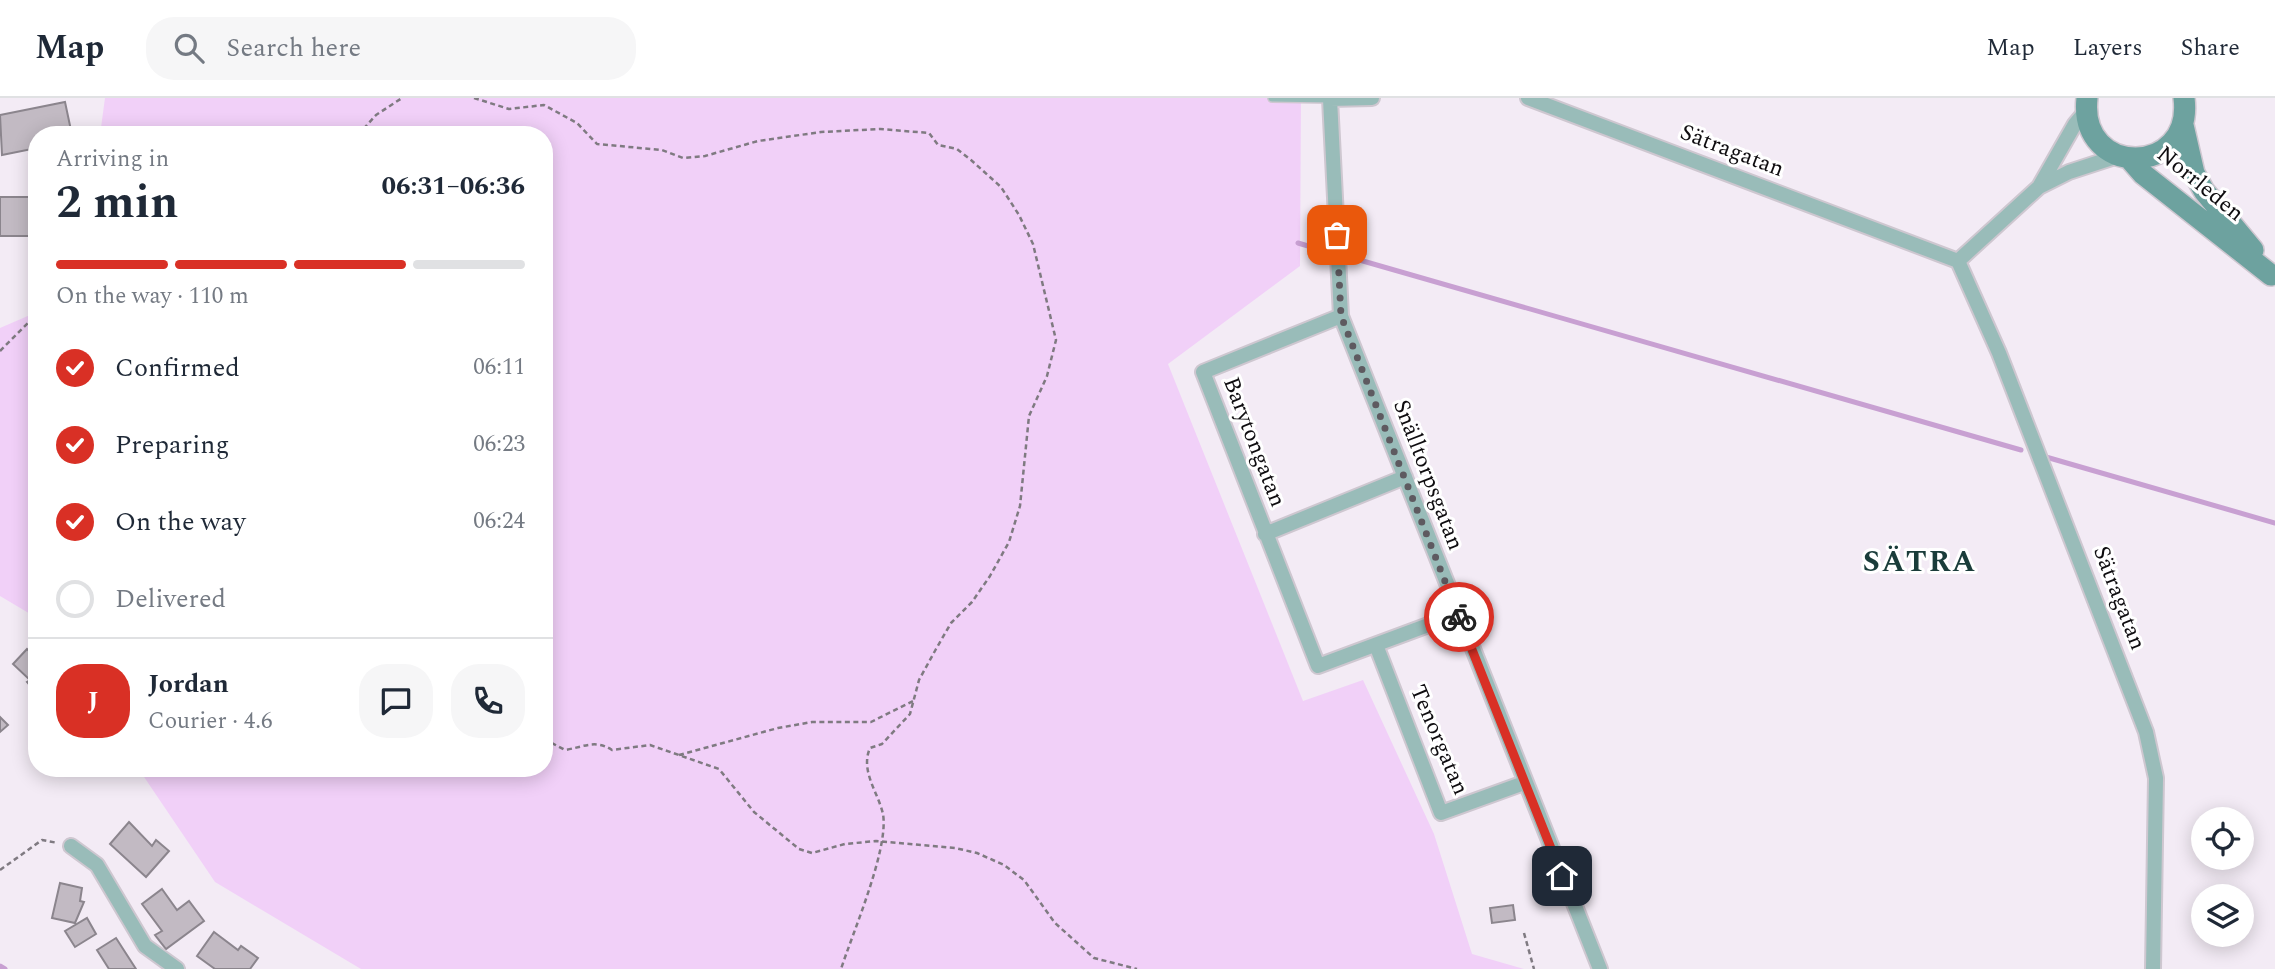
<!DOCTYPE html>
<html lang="en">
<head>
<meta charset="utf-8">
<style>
	body { margin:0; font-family:Spectral,serif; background:#f6f6f7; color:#1f2937; height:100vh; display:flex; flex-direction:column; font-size:26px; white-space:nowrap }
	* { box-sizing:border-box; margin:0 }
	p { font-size:23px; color:#747a83 }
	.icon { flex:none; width:38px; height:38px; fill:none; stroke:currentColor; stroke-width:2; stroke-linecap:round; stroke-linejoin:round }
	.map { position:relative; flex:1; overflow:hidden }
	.side { position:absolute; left:28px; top:28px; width:525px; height:651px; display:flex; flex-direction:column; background:#fff; border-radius:28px; box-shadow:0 4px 18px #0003 }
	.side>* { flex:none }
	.buttons { position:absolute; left:2191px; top:709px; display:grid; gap:14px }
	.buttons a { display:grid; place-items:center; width:63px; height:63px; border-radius:50%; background:#fff; box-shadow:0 4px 18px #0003; font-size:35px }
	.pin { position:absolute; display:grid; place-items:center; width:60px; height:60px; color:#fff; margin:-30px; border-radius:14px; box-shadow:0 4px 10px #0006 }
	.courier { position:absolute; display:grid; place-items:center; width:70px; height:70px; margin:-35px; border:5px solid #d93025; border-radius:50%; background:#fff; color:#222; box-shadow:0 2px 9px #0007 }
	.head em { font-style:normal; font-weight:700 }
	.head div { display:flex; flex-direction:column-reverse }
	.head { display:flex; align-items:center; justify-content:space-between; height:119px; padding:0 28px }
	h1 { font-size:46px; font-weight:700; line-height:52px }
	.bar { display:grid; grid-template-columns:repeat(4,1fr); gap:10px 7px; align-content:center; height:84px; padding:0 28px }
	.bar i { height:9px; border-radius:5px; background:#e0e1e3 }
	.bar .active { background:#d93025 }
	.bar p { grid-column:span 4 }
	.line { display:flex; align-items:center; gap:18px; padding:0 28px; border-top:2px solid #e0e1e3 }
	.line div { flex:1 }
	.round { display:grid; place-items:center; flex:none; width:74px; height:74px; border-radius:28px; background:#f6f6f7 }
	ol { padding:0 28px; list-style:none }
	li { display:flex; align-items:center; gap:21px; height:77px }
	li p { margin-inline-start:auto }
	li .icon { padding:7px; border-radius:50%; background:#d93025; color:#fff; stroke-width:4 }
	li:last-child { color:#747a83 }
	li i { width:38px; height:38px; border:4px solid #e0e1e3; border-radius:50% }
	header { display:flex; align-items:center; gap:42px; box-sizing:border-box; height:98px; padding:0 35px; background:#fff; border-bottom:2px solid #e0e1e3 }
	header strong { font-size:33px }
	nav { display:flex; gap:38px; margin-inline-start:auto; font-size:24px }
	.search { width:490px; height:63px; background:#f6f6f7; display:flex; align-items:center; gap:18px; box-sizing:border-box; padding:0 24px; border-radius:28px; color:#747a83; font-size:26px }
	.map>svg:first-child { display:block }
	.green { fill:#f1d0f8 }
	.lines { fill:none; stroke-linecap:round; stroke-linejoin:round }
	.stream { stroke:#c8a0d2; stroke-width:5 }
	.building { fill:#c2bac3; stroke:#8b858d; stroke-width:2 }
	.lane-casing { stroke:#cec7d0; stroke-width:10 }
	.street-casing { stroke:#cec7d0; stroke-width:18 }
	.secondary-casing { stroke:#cec7d0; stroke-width:24 }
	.path { stroke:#7f7a81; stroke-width:2.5; stroke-dasharray:5 3.5; stroke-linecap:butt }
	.lane { stroke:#99bcb9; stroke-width:7 }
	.street { stroke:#99bcb9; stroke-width:14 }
	.secondary { stroke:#6da29f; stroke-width:21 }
	.done { stroke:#5e5a60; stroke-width:7; stroke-dasharray:0 12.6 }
	.route { stroke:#d93025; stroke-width:9 }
	.labels { text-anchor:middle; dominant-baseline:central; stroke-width:6; stroke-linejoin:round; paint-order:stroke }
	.street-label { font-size:23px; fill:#0e0c0f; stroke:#fff }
	.district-label { font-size:30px; font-weight:bold; letter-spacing:2px; fill:#1a3c3a; stroke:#fff }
</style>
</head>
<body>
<header>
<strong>Map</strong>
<div class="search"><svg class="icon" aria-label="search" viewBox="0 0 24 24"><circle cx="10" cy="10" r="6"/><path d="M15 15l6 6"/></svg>Search here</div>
<nav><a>Map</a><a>Layers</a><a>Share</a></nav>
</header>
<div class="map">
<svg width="2275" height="871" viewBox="0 0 2275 871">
	<rect width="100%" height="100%" fill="#f3ebf5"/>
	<path class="green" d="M 105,0 L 1301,0 L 1300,168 L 1168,266 L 1303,603 L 1363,582 L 1434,736 L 1472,856 L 1524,871 L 361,871 L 215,784 L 138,670 L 544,670 L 544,37 L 100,37 Z
		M 37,214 L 37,520 L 0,498 L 0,230 Z"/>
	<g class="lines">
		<path class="stream" d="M 1298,145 L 1335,156
			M 1349,159 L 2021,352
			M 2046,359 L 2275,425
			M 0,868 L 5,871"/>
	</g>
	<path class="building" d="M 65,4 L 72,37 L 37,37 L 37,50 L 2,57 L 0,17 Z
		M 0,99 L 37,99 L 37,138 L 0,138 Z
		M 27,551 L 37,561 L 37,589 L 32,590 L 27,584 L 30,582 L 13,566 Z
		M 0,619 L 8,627 L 0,634 Z
		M 129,724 L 152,748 L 156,742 L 169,753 L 146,779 L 110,746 Z
		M 60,785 L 82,790 L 80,803 L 84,804 L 75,825 L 52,820 Z
		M 162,791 L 177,812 L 189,803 L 204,823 L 166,851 L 155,837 L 162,833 L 142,806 Z
		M 1513,807 L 1515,822 L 1492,825 L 1490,810 Z
		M 87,820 L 96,836 L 75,849 L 65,833 Z
		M 214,834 L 238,852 L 241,848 L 258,860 L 250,871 L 215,871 L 197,858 Z
		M 116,840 L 136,871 L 109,871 L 97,852 Z"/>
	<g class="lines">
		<defs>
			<path id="lane" d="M 1272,0 L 1330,1"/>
			<path id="street" d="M 1372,0 L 1330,1 L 1341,218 L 1600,871
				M 1528,0 L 1958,163
				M 2118,58 L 2069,74 L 2039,89 L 1958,163 L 1999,255 L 2146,634 L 2156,680 L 2153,871
				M 2039,89 L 2075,26 L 2086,13
				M 1341,218 L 1203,274 L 1318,568 L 1458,516
				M 1265,436 L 1405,379
				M 1376,547 L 1441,715 L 1524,685
				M 71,748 L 97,767 L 145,848 L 177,871"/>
			<path id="secondary" d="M 2087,0 C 2078,81 2194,79 2184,0
				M 2183,27 L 2194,75 L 2204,93 L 2253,152
				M 2129,60 L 2143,76 L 2271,177"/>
		</defs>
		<use href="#lane" class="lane-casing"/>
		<use href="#street" class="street-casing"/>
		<use href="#secondary" class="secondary-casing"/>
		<path class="path" d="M 474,0 L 509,11 L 544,7 L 577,25 L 597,46 L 662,52 L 683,60 L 705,58 L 758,43 L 821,34 L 880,31 L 929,35 L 938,47 L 957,51 L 971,62 L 1001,89 L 1019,117 L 1033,146 L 1056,242 L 1047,278 L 1029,318 L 1020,408 L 1009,444 L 990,478 L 972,504 L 951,525 L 936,551 L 919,582 L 910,616 L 882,646 L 870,650 C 860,673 878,694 883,716 C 889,751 853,834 841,871
			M 358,37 L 376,17 L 402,0
			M 0,253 L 37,216
			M 544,641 L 565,652 C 584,649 595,641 612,652 L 650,647 L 719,671 L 754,714 L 799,751 L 812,755 L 845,746 L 876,743 L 955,750 L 977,755 L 1004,767 L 1024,782 L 1055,825 L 1094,860 L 1137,871
			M 679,657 L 778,630 L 812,624 L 871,624 L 915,602
			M 0,772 L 42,742 L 58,745
			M 1524,835 L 1534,871"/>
		<use href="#lane" class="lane"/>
		<use href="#street" class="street"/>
		<use href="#secondary" class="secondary"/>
	</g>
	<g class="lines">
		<path class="done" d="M 1337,137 L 1341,218 L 1459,519"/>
		<path class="route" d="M 1459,519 L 1562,778"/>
	</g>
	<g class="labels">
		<g class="street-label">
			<text transform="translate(1732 53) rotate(21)">Sätragatan</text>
			<text transform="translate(2200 86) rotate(39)">Norrleden</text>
			<text transform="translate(1254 344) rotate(69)">Barytongatan</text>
			<text transform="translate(1428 377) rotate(69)">Snälltorpsgatan</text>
			<text transform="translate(2119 500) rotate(69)">Sätragatan</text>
			<text transform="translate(1439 642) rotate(67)">Tenorgatan</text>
		</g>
		<g class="district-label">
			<text x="1920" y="464">SÄTRA</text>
		</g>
	</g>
</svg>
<div class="buttons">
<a><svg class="icon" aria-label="locate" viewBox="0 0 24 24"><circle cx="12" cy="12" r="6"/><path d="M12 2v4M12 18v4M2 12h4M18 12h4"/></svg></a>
<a><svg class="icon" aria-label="layers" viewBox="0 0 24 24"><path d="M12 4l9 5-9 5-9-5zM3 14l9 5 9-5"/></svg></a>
</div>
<div class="pin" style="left:1337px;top:137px;background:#ea580c"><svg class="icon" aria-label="bag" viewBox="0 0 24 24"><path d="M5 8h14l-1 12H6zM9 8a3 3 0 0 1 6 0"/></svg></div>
<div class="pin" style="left:1562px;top:778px;background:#1f2937"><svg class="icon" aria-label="home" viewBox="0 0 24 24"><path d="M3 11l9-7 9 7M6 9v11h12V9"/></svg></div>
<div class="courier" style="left:1459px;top:519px"><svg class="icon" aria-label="bike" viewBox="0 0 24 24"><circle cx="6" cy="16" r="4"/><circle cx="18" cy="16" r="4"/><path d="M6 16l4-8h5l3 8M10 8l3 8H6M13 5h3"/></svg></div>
<section class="side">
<div class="head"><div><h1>2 min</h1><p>Arriving in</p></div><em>06:31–06:36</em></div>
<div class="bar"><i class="active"></i><i class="active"></i><i class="active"></i><i></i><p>On the way · 110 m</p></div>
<ol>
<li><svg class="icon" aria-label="check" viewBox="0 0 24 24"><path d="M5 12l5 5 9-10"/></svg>Confirmed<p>06:11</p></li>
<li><svg class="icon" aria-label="check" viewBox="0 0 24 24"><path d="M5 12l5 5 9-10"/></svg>Preparing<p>06:23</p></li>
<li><svg class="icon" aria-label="check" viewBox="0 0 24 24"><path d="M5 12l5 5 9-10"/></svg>On the way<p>06:24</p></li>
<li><i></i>Delivered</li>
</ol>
<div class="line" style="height:126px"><b class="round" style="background:#d93025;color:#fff">J</b><div><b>Jordan</b><p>Courier · 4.6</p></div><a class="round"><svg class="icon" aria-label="chat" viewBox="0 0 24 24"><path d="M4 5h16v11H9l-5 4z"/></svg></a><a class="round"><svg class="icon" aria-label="phone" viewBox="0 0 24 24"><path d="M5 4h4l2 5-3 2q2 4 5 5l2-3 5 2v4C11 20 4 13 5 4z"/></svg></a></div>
</section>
</div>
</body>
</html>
